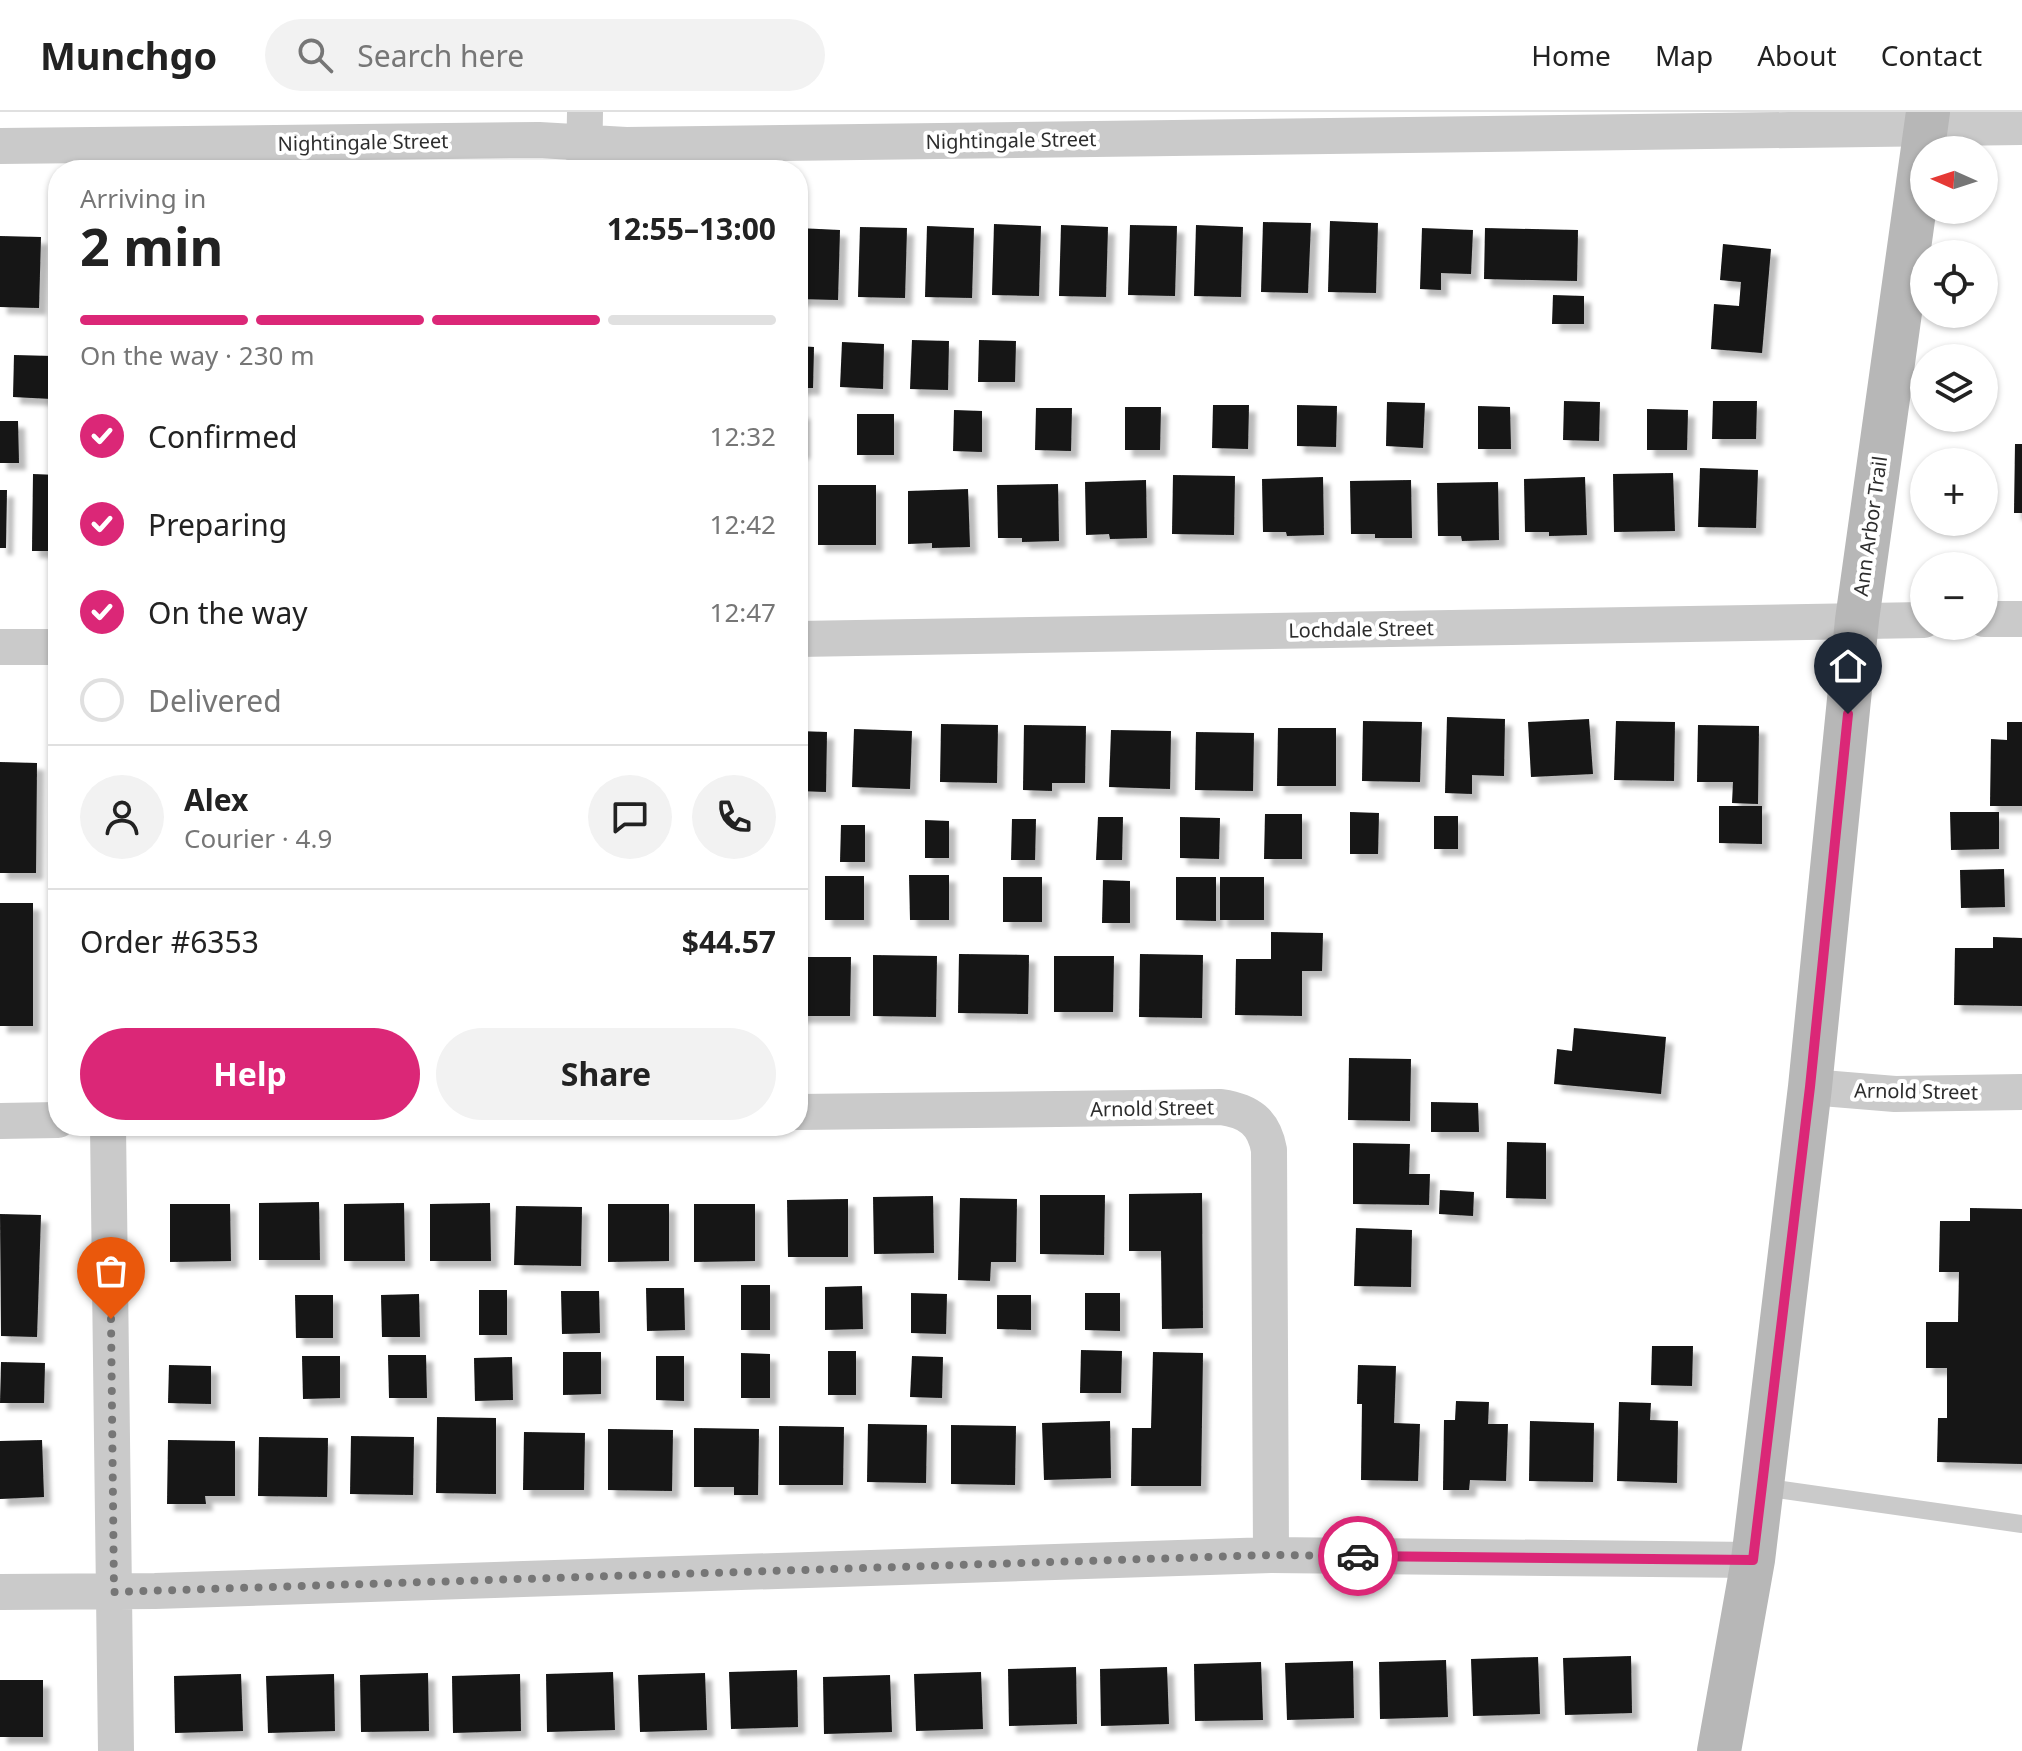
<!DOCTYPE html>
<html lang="en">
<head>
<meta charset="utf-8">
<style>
	body { margin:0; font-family:"Noto Sans",sans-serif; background:#f2f2f2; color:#222; height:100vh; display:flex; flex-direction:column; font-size:30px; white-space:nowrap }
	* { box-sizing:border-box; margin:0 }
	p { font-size:26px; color:#767676 }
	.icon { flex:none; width:44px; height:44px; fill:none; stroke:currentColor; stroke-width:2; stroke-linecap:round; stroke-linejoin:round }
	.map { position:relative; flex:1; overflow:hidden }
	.sheet { position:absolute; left:48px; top:48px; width:760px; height:976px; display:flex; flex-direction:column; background:#fff; border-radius:32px; box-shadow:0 2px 6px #0004 }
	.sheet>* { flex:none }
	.needle { width:52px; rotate:273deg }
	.fabs { position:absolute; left:1910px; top:24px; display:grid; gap:16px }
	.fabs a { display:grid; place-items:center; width:88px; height:88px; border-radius:50%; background:#fff; box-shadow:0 2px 6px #0004; font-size:40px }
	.pin { position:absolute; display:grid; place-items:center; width:68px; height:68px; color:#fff; margin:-82px -34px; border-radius:50% 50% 50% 0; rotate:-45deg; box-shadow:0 0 8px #0007 }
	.pin .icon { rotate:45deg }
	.courier { position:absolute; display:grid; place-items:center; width:80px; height:80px; margin:-40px; border:6px solid #db2777; border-radius:50%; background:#fff; color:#222; box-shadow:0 2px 10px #0007 }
	.headline em { font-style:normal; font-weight:700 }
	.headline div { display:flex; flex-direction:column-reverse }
	.headline { display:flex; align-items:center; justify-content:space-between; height:136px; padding:0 32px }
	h1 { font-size:52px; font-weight:700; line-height:60px }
	.bar { display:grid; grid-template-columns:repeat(4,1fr); gap:12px 8px; align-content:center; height:96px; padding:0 32px }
	.bar i { height:10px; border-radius:6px; background:#e0e0e0 }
	.bar .selected { background:#db2777 }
	.bar p { grid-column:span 4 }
	.line { display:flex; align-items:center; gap:20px; padding:0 32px; border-top:2px solid #e0e0e0 }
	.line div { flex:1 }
	.round { display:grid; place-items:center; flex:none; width:84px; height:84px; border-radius:42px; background:#f2f2f2 }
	ol { padding:0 32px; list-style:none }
	li { display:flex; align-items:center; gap:24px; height:88px }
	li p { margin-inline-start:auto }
	li .icon { padding:8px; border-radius:50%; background:#db2777; color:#fff; stroke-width:4 }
	li:last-child { color:#767676 }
	li i { width:44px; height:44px; border:4px solid #e0e0e0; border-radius:50% }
	.action { display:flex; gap:16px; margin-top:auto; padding:16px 32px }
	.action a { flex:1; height:92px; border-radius:48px; background:#db2777; color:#fff; font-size:32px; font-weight:700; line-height:92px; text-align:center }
	.action a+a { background:#f2f2f2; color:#222 }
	header { display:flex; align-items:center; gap:48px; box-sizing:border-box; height:112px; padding:0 40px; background:#fff; border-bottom:2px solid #e0e0e0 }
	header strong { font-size:38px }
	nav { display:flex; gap:44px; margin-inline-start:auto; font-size:28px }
	.search { width:560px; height:72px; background:#f2f2f2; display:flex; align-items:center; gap:20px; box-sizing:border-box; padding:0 28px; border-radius:44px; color:#767676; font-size:30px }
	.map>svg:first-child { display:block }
	.building { fill:#141414; filter:url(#shadow) }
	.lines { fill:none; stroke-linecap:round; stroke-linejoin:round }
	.lane { stroke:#cacaca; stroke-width:18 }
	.street { stroke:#cacaca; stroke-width:36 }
	.secondary { stroke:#b7b7b7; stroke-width:44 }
	.done { stroke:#767676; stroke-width:8; stroke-dasharray:0 14.4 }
	.route { stroke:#db2777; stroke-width:10 }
	.labels { text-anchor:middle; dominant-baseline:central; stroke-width:8; stroke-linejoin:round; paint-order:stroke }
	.street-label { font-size:20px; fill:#2d2d2d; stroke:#fff }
</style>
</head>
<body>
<header>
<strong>Munchgo</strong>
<div class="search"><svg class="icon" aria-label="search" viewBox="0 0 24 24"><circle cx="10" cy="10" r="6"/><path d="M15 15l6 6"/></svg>Search here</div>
<nav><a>Home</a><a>Map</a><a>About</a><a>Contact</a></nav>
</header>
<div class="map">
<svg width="2022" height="1639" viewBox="0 0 2022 1639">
	<defs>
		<filter id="shadow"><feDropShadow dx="7" dy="7" stdDeviation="2" flood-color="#0004"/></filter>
	</defs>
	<rect width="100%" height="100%" fill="#fff"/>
	<path class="building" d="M 1330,109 L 1378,111 L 1376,181 L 1328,180 Z
		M 1263,110 L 1311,111 L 1308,181 L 1261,180 Z
		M 994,112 L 1041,114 L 1039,184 L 992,183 Z
		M 1061,113 L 1108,115 L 1106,185 L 1059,184 Z
		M 1130,113 L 1177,114 L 1175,184 L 1128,183 Z
		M 1196,113 L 1243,115 L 1241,185 L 1194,184 Z
		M 927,114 L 974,116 L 972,186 L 925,185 Z
		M 860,115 L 907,116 L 905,186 L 858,185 Z
		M 798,116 L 840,118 L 838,188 L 798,187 Z
		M 1422,116 L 1473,118 L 1471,162 L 1441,161 L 1441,178 L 1420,177 Z
		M 1485,116 L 1578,118 L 1577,169 L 1484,167 Z
		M 0,124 L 41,125 L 39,196 L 0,195 Z
		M 1723,132 L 1771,137 L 1762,241 L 1711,237 L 1714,192 L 1739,194 L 1741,170 L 1720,168 Z
		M 1553,183 L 1584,184 L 1584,212 L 1552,212 Z
		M 912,228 L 949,229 L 948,278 L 910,277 Z
		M 979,228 L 1016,229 L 1015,270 L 978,270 Z
		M 842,230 L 884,232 L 883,277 L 840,275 Z
		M 798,234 L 814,235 L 813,276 L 798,276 Z
		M 14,243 L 53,244 L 52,287 L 13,285 Z
		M 1564,289 L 1600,290 L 1599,329 L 1563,328 Z
		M 1713,289 L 1757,289 L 1756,327 L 1712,327 Z
		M 1387,290 L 1425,291 L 1423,336 L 1386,334 Z
		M 1213,293 L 1249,293 L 1248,337 L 1212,336 Z
		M 1297,293 L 1337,294 L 1336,335 L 1297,334 Z
		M 1478,294 L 1510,295 L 1511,337 L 1478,337 Z
		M 1125,295 L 1161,295 L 1160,338 L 1125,338 Z
		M 1036,296 L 1072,296 L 1071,339 L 1035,338 Z
		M 1647,297 L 1688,298 L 1687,338 L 1647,338 Z
		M 954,298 L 982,299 L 982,340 L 953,339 Z
		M 798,300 L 803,300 L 803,340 L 798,340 Z
		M 857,302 L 894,302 L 894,343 L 857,343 Z
		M 0,309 L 18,309 L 19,351 L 0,351 Z
		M 2015,332 L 2022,332 L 2022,401 L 2014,401 Z
		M 1700,356 L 1758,358 L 1756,416 L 1698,415 Z
		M 1673,361 L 1675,419 L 1614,420 L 1613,362 Z
		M 33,362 L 58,363 L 58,439 L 32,439 Z
		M 1173,363 L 1235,364 L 1234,423 L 1172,422 Z
		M 1323,365 L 1324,423 L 1287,424 L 1286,420 L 1263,420 L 1262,367 Z
		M 1585,365 L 1587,423 L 1549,424 L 1549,420 L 1525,420 L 1524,367 Z
		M 1146,368 L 1147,426 L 1110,427 L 1109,422 L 1086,423 L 1085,370 Z
		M 1411,368 L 1412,426 L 1375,426 L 1375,422 L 1351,422 L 1350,369 Z
		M 1498,370 L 1499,428 L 1462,429 L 1461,424 L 1438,424 L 1437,371 Z
		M 1058,372 L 1059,429 L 1022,430 L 1022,426 L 998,426 L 997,373 Z
		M 818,373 L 876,373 L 876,433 L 818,433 Z
		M 968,377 L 970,435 L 932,436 L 932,431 L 908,432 L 908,379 Z
		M 0,378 L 7,378 L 6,436 L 0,436 Z
		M 1447,605 L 1505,607 L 1504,664 L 1472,663 L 1472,682 L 1445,681 Z
		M 1589,607 L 1593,662 L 1531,665 L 1528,610 Z
		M 1363,609 L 1422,610 L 1420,670 L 1362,669 Z
		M 1616,609 L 1675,610 L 1674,669 L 1614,668 Z
		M 2007,610 L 2022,610 L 2022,694 L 1990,694 L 1991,627 L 2007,628 Z
		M 941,612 L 998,613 L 997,671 L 940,670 Z
		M 1024,613 L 1086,614 L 1085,671 L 1052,671 L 1052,679 L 1023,678 Z
		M 1698,613 L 1759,614 L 1758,692 L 1732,691 L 1733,670 L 1697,670 Z
		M 1278,616 L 1336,616 L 1336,674 L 1277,674 Z
		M 854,617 L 912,619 L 910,677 L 852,675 Z
		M 1111,618 L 1171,619 L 1170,677 L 1109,675 Z
		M 798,619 L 827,620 L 826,680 L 798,679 Z
		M 1196,620 L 1254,621 L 1253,679 L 1195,678 Z
		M 0,650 L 37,651 L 36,761 L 0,761 Z
		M 1719,694 L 1762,694 L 1762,732 L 1719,731 Z
		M 1350,700 L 1379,701 L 1378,742 L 1350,742 Z
		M 1950,700 L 1999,700 L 1999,737 L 1951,738 Z
		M 1265,702 L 1302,702 L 1302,747 L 1264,747 Z
		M 1434,704 L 1458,704 L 1458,737 L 1434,737 Z
		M 1098,705 L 1123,705 L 1122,748 L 1096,748 Z
		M 1180,705 L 1220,706 L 1219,747 L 1180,746 Z
		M 1012,707 L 1036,707 L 1035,748 L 1011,748 Z
		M 925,708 L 949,709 L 949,746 L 925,746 Z
		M 841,713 L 865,713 L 865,750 L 840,750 Z
		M 2004,757 L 2005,795 L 1961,796 L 1960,758 Z
		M 909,763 L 949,763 L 949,808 L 910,808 Z
		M 825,764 L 864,764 L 864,808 L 825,808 Z
		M 1003,765 L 1042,765 L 1042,810 L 1003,810 Z
		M 1176,765 L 1216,765 L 1216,809 L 1176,808 Z
		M 1220,765 L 1264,765 L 1264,808 L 1220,808 Z
		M 1103,768 L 1130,769 L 1130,811 L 1102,811 Z
		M 0,791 L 33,791 L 33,914 L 0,914 Z
		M 1271,820 L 1323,821 L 1322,859 L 1302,859 L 1302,904 L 1235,903 L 1236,847 L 1271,847 Z
		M 1993,825 L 2022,826 L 2022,894 L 1954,893 L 1955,836 L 1993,836 Z
		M 959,842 L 1029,843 L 1028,902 L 958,901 Z
		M 1140,842 L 1203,843 L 1202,906 L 1139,905 Z
		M 873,843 L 937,844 L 936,905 L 873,904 Z
		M 1054,844 L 1114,844 L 1113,900 L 1054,900 Z
		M 798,845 L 851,845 L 850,904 L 798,904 Z
		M 1574,916 L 1666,925 L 1661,982 L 1554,972 L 1557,937 L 1572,939 Z
		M 1349,946 L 1411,947 L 1410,1009 L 1348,1008 Z
		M 1431,990 L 1478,991 L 1479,1020 L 1431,1020 Z
		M 1507,1030 L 1546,1031 L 1546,1087 L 1506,1086 Z
		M 1353,1031 L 1410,1032 L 1409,1062 L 1430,1062 L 1429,1093 L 1353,1092 Z
		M 1440,1078 L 1474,1080 L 1473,1104 L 1439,1102 Z
		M 1202,1081 L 1203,1216 L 1162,1217 L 1161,1139 L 1129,1139 L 1129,1082 Z
		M 1040,1083 L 1105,1083 L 1104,1143 L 1040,1142 Z
		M 933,1084 L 934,1141 L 874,1142 L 873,1085 Z
		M 960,1086 L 1017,1087 L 1016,1150 L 991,1150 L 990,1169 L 958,1168 Z
		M 848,1087 L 848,1145 L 788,1145 L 787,1088 Z
		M 319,1090 L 320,1148 L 259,1148 L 259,1091 Z
		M 404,1091 L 405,1149 L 344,1149 L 344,1092 Z
		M 490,1091 L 491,1149 L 430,1149 L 430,1092 Z
		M 170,1092 L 230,1092 L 231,1149 L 170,1150 Z
		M 608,1092 L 669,1092 L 669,1149 L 608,1150 Z
		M 694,1092 L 755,1092 L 755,1149 L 694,1150 Z
		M 516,1094 L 582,1095 L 581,1154 L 514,1153 Z
		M 1970,1096 L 2022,1097 L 2022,1352 L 1937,1350 L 1938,1306 L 1947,1306 L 1947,1256 L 1926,1256 L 1926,1210 L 1958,1210 L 1959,1160 L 1939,1160 L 1940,1109 L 1970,1109 Z
		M 0,1102 L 41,1103 L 37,1225 L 1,1224 Z
		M 1356,1116 L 1412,1118 L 1411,1175 L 1354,1174 Z
		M 741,1173 L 770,1173 L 770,1218 L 741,1218 Z
		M 862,1174 L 863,1217 L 825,1218 L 825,1175 Z
		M 646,1176 L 684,1176 L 685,1218 L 647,1219 Z
		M 479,1178 L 507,1178 L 507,1223 L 479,1223 Z
		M 561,1179 L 599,1179 L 600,1221 L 562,1222 Z
		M 911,1181 L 947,1182 L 946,1222 L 911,1221 Z
		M 1085,1181 L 1120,1181 L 1120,1219 L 1085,1218 Z
		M 419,1182 L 420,1225 L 382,1225 L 381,1183 Z
		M 295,1183 L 333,1183 L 333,1226 L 296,1226 Z
		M 997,1183 L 1031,1183 L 1031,1218 L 997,1217 Z
		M 1652,1234 L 1693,1234 L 1692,1274 L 1651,1273 Z
		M 1081,1238 L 1122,1239 L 1121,1281 L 1080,1281 Z
		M 828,1239 L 856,1239 L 856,1283 L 828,1283 Z
		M 563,1240 L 601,1240 L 601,1282 L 563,1283 Z
		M 1153,1240 L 1203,1241 L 1201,1374 L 1131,1374 L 1132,1316 L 1151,1316 Z
		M 741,1241 L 770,1242 L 770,1286 L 741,1286 Z
		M 388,1243 L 426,1243 L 427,1286 L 389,1286 Z
		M 302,1244 L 340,1244 L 340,1286 L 303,1287 Z
		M 656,1244 L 684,1244 L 684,1289 L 656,1288 Z
		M 912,1244 L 943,1245 L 942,1286 L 910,1285 Z
		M 512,1245 L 513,1288 L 475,1289 L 474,1246 Z
		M 1,1250 L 45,1251 L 44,1291 L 0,1291 Z
		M 169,1253 L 211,1254 L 211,1292 L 168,1291 Z
		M 1358,1253 L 1396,1254 L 1394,1311 L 1420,1312 L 1418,1369 L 1361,1368 L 1362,1292 L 1357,1292 Z
		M 1456,1289 L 1489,1290 L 1488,1312 L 1508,1312 L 1506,1369 L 1470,1368 L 1469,1378 L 1443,1378 L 1444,1308 L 1455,1308 Z
		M 1619,1290 L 1651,1291 L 1650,1308 L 1678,1309 L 1677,1371 L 1617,1369 Z
		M 437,1305 L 496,1306 L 496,1382 L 436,1381 Z
		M 1110,1309 L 1111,1366 L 1044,1368 L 1042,1311 Z
		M 1530,1309 L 1594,1311 L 1593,1370 L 1529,1369 Z
		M 868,1312 L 927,1313 L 926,1371 L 867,1370 Z
		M 951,1313 L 1016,1314 L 1015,1373 L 951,1372 Z
		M 779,1314 L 844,1315 L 843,1373 L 779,1373 Z
		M 694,1316 L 759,1317 L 758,1383 L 734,1383 L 734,1375 L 694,1375 Z
		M 608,1317 L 673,1318 L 672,1379 L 608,1378 Z
		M 524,1320 L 585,1321 L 584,1378 L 523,1378 Z
		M 351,1324 L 414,1325 L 413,1383 L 350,1382 Z
		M 259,1325 L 328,1326 L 327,1385 L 258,1384 Z
		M 42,1328 L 44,1385 L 0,1387 L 0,1329 Z
		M 168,1328 L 235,1329 L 235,1384 L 205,1384 L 206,1392 L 167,1392 Z
		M 1631,1544 L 1632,1601 L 1565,1603 L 1563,1546 Z
		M 1538,1545 L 1540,1602 L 1473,1604 L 1471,1547 Z
		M 1446,1548 L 1448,1605 L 1380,1607 L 1379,1550 Z
		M 1353,1549 L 1354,1606 L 1287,1608 L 1285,1551 Z
		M 1261,1550 L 1263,1608 L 1195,1609 L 1194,1552 Z
		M 1076,1555 L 1077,1612 L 1009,1614 L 1008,1557 Z
		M 1167,1555 L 1169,1612 L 1101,1614 L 1100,1557 Z
		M 797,1558 L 798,1615 L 731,1617 L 729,1560 Z
		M 613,1560 L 615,1618 L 547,1620 L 546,1562 Z
		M 981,1560 L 983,1617 L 916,1619 L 914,1562 Z
		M 428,1561 L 429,1619 L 361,1620 L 360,1563 Z
		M 705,1561 L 707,1618 L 640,1620 L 638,1563 Z
		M 241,1562 L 243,1619 L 175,1621 L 174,1564 Z
		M 334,1562 L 335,1619 L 268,1621 L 266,1564 Z
		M 520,1562 L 521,1619 L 453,1621 L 452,1564 Z
		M 890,1563 L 892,1620 L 824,1622 L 823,1565 Z
		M 0,1568 L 43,1568 L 43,1625 L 0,1625 Z"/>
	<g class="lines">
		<path class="lane" d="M 1762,1375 L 2022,1412"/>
		<path class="street" d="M 0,34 L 539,28 L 626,33 L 2022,15
			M 584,58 L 585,0
			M 1984,507 L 2022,507
			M 798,527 L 1924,508
			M 0,535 L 58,535
			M 1810,975 L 1895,982 L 2022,980
			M 798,1000 L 1221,995 C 1249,999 1264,1010 1269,1038 L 1271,1443
			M 0,1009 L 58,1008
			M 108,1014 L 116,1639
			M 0,1480 L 155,1479 L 1271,1443 L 1753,1448"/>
		<path class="secondary" d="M 1719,1639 L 1753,1448 L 1810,975 L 1857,508 L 1928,0"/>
	</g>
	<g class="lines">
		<path class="done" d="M 111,1207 L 114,1480 L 1271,1443 L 1358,1444"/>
		<path class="route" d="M 1358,1444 L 1753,1448 L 1810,975 L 1848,602"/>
	</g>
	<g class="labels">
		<g class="street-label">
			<text transform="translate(1011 28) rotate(-1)">Nightingale Street</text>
			<text transform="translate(363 30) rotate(-1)">Nightingale Street</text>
			<text transform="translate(1870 414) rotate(-82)">Ann Arbor Trail</text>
			<text transform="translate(1361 517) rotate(-1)">Lochdale Street</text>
			<text transform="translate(1916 979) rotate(1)">Arnold Street</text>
			<text transform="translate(1152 996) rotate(-1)">Arnold Street</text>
		</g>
	</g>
</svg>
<div class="fabs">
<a><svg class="needle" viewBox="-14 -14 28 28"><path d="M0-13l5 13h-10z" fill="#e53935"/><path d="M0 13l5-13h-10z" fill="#767676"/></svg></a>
<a><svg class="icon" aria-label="locate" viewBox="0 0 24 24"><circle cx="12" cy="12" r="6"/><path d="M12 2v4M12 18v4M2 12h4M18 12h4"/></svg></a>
<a><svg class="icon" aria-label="layers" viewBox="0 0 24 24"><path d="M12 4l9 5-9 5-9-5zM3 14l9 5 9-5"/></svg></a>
<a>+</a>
<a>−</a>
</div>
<div class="pin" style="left:111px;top:1207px;background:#ea580c"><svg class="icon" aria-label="bag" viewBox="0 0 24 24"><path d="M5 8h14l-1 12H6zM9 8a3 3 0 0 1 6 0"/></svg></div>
<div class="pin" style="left:1848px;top:602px;background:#1f2937"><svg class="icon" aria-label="home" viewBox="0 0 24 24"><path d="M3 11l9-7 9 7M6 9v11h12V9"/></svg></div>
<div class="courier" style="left:1358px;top:1444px"><svg class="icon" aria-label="car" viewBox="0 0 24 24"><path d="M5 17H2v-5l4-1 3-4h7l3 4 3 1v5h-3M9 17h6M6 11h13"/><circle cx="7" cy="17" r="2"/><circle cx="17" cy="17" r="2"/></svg></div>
<section class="sheet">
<div class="headline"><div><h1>2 min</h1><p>Arriving in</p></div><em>12:55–13:00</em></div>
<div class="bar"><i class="selected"></i><i class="selected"></i><i class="selected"></i><i></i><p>On the way · 230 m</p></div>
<ol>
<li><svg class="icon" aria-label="check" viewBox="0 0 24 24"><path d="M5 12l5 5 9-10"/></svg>Confirmed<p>12:32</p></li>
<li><svg class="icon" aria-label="check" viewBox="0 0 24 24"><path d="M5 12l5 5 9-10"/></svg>Preparing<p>12:42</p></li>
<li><svg class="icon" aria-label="check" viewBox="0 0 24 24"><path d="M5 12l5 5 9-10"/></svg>On the way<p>12:47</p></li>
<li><i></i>Delivered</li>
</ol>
<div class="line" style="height:144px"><a class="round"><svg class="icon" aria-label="person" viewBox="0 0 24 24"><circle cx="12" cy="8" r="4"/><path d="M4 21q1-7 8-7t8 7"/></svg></a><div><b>Alex</b><p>Courier · 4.9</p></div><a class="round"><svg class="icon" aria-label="chat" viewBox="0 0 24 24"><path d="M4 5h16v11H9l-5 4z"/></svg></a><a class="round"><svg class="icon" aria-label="phone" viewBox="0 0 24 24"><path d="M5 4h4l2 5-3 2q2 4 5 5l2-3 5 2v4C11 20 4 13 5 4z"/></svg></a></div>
<div class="line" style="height:104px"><div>Order #6353</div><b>$44.57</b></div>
<div class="action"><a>Help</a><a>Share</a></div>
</section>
</div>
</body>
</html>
